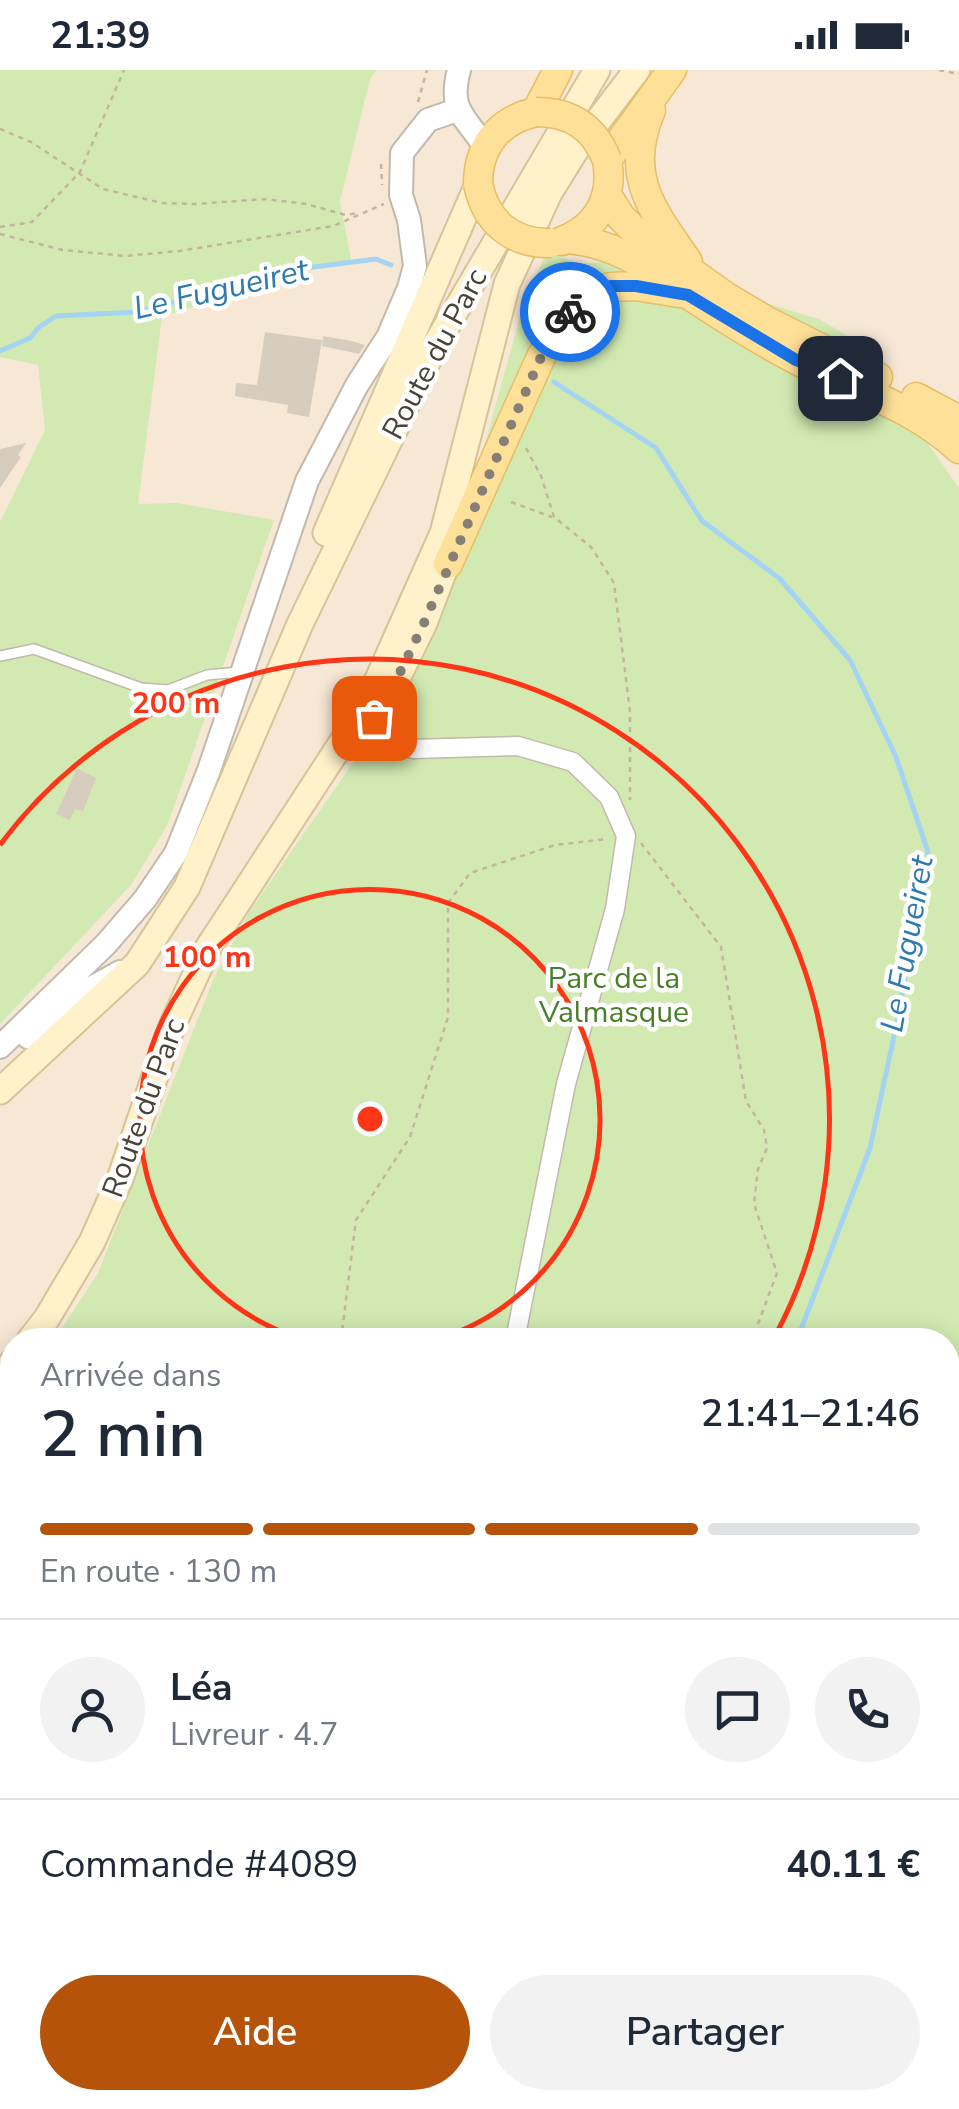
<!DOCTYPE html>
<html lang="fr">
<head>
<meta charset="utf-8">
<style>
	body { margin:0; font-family:"Nunito Sans",sans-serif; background:#f2f2f3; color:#1f2937; height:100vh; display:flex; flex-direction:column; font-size:38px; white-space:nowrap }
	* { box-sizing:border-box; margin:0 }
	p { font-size:32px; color:#747a83 }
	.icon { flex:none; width:55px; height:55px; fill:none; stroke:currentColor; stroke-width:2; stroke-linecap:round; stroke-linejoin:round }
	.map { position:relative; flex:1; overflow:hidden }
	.drawer { position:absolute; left:0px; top:1258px; width:960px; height:782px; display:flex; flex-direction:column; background:#fff; border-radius:40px 40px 0 0; box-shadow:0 5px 25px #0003 }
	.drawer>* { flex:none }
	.pin { position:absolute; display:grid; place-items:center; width:85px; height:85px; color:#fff; margin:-42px; border-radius:20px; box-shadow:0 5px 15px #0006 }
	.courier { position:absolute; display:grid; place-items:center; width:100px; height:100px; margin:-50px; border:8px solid #1a73e8; border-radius:50%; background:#fff; color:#222; box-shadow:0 2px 12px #0007 }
	.overview em { font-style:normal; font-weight:600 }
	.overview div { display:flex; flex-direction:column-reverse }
	.overview { display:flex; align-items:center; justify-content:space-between; height:170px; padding:0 40px }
	h1 { font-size:65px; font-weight:600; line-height:75px }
	.bar { display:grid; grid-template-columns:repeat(4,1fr); gap:15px 10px; align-content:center; height:120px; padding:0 40px }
	.bar i { height:12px; border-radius:8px; background:#e0e1e3 }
	.bar .selected { background:#b45309 }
	.bar p { grid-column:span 4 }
	.line { display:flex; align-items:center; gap:25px; padding:0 40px; border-top:2px solid #e0e1e3 }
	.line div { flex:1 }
	.round { display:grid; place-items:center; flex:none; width:105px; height:105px; border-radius:52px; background:#f2f2f3 }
	.action { display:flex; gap:20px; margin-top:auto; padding:20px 40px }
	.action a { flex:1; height:115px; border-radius:60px; background:#b45309; color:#fff; font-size:40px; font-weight:600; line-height:115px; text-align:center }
	.action a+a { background:#f2f2f3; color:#1f2937 }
	.status { display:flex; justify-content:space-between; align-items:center; height:70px; padding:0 50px; background:#fff; direction:ltr }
	.status svg { height:28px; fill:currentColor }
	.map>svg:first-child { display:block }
	.commercial { fill:#f7e8d5; fill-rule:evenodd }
	.green { fill:#d2eab2 }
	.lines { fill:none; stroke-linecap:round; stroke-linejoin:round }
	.stream { stroke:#a5d4f2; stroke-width:5 }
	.building { fill:#d7cdbe }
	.service-casing { stroke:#c1b9ab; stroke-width:12 }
	.minor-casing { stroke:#c1b9ab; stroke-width:21 }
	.tertiary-casing { stroke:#c1b9ab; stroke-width:26 }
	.secondary-casing { stroke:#d6c499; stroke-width:29 }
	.primary-casing { stroke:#e7bd66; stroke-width:31 }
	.path { stroke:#c3b49c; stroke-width:2.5; stroke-dasharray:5 5; stroke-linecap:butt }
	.service { stroke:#fff; stroke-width:9 }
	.minor { stroke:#fff; stroke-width:18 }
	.tertiary { stroke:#fff; stroke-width:22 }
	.secondary { stroke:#fff1c9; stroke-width:25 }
	.primary { stroke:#ffe098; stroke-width:28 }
	.primary-bridge-casing { stroke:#e7bd66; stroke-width:31; stroke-linecap:butt }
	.primary-bridge { stroke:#ffe098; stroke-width:28 }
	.done { stroke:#857f75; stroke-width:10; stroke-dasharray:0 18 }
	.route { stroke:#1a73e8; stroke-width:12 }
	.ring { fill:none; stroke:#fe3517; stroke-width:5 }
	.labels { text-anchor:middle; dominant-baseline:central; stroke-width:9; stroke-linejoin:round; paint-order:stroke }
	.street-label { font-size:30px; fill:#494237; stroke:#fff }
	.park-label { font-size:30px; fill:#4a7d28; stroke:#fff }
	.water-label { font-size:32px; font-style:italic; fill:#2c7ab0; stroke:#fff }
	.centre { fill:#fe3517; stroke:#fff; stroke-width:5 }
	.ring-label { font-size:30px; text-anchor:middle; font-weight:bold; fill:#fe3517; stroke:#fff; stroke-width:9; stroke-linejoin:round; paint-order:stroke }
</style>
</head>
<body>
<div class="status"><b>21:39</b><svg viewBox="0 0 49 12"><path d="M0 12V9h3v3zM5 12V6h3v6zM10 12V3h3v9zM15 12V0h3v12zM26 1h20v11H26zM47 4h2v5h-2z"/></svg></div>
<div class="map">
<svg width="959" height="2039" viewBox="0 0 959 2039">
	<rect width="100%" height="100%" fill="#f5f1e9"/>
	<path class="commercial" d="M 0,0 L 959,0 L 959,2039 L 0,2039 ZM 12,1270 L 948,1270 L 948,2028 L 12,2028 Z"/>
	<path class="green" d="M 0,0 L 377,0 L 370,9 L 340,132 L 352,194 L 304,201 L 162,247 L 138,434 L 177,433 L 274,450 L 168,754 L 131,815 L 0,954 L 0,452 L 45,360 L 38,295 L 0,287 Z
		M 547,182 L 581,194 L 640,189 L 689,194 L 769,234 L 819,249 L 856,271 L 959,418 L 959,2039 L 0,2039 L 0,1344 L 12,1334 L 12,2028 L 948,2028 L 948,1270 L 54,1270 L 98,1203 L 213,910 L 248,844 L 364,677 L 435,555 L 525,229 Z"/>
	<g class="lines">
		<path class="stream" d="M 0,281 L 30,268 L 39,257 L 56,246 L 137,242 L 306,198 L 376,189 L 391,195
			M 554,312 L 656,378 L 702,451 L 779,508 L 850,590 L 896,687 L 928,782 L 896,957 L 870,1078 L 797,1270
			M 948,1957 L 959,1962"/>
	</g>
	<path class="building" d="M 265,262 L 322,270 L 309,347 L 287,343 L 288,335 L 235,326 L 236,313 L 257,315 Z
		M 323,266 L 352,271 L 365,275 L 359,284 L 322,276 Z
		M 26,373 L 18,385 L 21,387 L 0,418 L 0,379 Z
		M 77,698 L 96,708 L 83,742 L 75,739 L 70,750 L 56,744 Z"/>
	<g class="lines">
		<defs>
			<path id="service" d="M 0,586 L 34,579 L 141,618 L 168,620 L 207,605 L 239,602"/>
			<path id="minor" d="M 413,679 L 518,676 L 573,692 L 609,727 L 626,766 L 615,839 L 566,1014 L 515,1270
				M 320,2039 L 322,2028"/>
			<path id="tertiary" d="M 459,0 C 448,40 465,46 485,77
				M 28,967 L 93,917 L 120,902
				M 0,977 L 106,874 L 145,829 L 176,783 L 209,700 L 307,411 L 357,315 L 388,267 L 409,218 L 415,196 L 409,150 L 401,125 L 402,83 L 428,50 L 457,40"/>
			<path id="secondary" d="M 326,463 L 478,114
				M 389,625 L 424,553 L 454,474
				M 0,1021 L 137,894 L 187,817 L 300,554 L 436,274 L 597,0
				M 30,1270 L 47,1248 L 92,1172 L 120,1109 L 172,956 L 208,878 L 367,634 L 443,463 L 507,214 L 549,123 L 575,81 L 637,0
				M 0,1307 L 12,1293"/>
			<path id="primary" d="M 651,40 C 623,106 652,139 688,192
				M 478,114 C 478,76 499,50 536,42 L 558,0
				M 607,125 L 621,147 L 637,163 L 725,226 L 767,251 L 878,307
				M 569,169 C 622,175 649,199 692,227 C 724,248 757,269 791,287 C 848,318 911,334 959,379
				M 562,171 C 598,157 614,127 607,90 L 672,0
				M 916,327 L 959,350
				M 448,494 L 541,287 L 570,242 L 588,225 L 611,217 L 636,216 L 679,223"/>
		</defs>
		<use href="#service" class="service-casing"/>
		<use href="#minor" class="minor-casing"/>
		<use href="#tertiary" class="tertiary-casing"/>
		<use href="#secondary" class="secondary-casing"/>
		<use href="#primary" class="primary-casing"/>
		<path class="path" d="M 939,0 L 959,4
			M 418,32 L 427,0
			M 0,59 L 31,72 L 103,119 L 162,133 L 195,134 L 265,129 L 306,134 L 346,145 L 358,143
			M 381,94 L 382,115
			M 0,157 L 32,152 L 80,102 L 124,0
			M 0,164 L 63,180 L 125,186 L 179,181 L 333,156 L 384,134
			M 526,378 L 541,406 L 554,447 L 591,477 L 614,513 L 630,642 L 630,730
			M 511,432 L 552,447
			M 641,773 L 721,877 L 746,1031 L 764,1060 L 767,1078 L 758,1099 L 754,1134 L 777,1203 L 752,1270
			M 341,1270 L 356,1150 L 410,1067 L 448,947 L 448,833 L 470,803 L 555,775 L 607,769
			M 948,1303 L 959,1300
			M 948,1465 L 959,1453
			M 948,1516 L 959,1504
			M 0,1614 L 12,1625
			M 0,1859 L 12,1855
			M 948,1986 L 959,1991
			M 685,2028 L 688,2039
			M 145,2039 L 149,2028
			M 639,2039 L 665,2028"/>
		<use href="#service" class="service"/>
		<use href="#minor" class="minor"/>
		<use href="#tertiary" class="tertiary"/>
		<use href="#secondary" class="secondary"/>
		<use href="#primary" class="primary"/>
		<defs>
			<path id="primary-bridge" d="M 536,42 C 571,42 594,57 607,90
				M 478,114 C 486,152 512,174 551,173"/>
		</defs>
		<use href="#primary-bridge" class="primary-bridge-casing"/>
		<use href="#primary-bridge" class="primary-bridge"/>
	</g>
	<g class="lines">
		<path class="done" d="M 374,648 L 392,619 L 424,553 L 541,287 L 570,242"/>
		<path class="route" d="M 570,242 L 588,225 L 611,216 L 636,216 L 688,225 L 796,290 L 840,308"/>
	</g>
	<g class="ring">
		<path d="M305 1270A230 230 0 1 1 435 1270"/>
		<path d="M0 775A460 460 0 0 1 774 1268"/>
	</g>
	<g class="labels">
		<g class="street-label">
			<text transform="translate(435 284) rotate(-62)">Route du Parc</text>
			<text transform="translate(144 1038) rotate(-70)">Route du Parc</text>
		</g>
		<g class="park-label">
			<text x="614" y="908">Parc de la<tspan x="614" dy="34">Valmasque</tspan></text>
		</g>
		<g class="water-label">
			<text transform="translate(221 219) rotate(-13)">Le Fugueiret</text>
			<text transform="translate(907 874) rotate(-80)">Le Fugueiret</text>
		</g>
	</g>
	<circle cx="370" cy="1049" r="15" class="centre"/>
	<g class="ring-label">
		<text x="176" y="643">200 m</text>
		<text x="207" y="897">100 m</text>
	</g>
</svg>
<div class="pin" style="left:374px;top:648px;background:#ea580c"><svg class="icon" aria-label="bag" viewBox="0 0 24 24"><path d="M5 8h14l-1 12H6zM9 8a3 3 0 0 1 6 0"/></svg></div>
<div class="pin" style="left:840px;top:308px;background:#1f2937"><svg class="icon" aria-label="home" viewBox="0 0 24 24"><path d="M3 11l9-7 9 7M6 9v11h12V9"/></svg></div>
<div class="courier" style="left:570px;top:242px"><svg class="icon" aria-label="bike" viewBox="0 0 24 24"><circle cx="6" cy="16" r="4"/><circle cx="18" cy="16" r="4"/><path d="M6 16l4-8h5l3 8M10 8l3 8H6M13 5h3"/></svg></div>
<section class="drawer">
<div class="overview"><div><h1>2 min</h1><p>Arrivée dans</p></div><em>21:41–21:46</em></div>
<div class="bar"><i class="selected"></i><i class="selected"></i><i class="selected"></i><i></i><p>En route · 130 m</p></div>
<div class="line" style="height:180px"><a class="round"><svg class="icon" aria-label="person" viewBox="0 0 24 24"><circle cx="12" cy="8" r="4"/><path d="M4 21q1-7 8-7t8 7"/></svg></a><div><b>Léa</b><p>Livreur · 4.7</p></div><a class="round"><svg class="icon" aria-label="chat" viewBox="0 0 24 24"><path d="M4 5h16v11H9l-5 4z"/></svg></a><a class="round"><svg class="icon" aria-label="phone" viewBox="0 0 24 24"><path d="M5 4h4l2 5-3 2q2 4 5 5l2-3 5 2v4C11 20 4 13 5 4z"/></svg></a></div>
<div class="line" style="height:130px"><div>Commande #4089</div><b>40.11 €</b></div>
<div class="action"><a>Aide</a><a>Partager</a></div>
</section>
</div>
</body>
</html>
